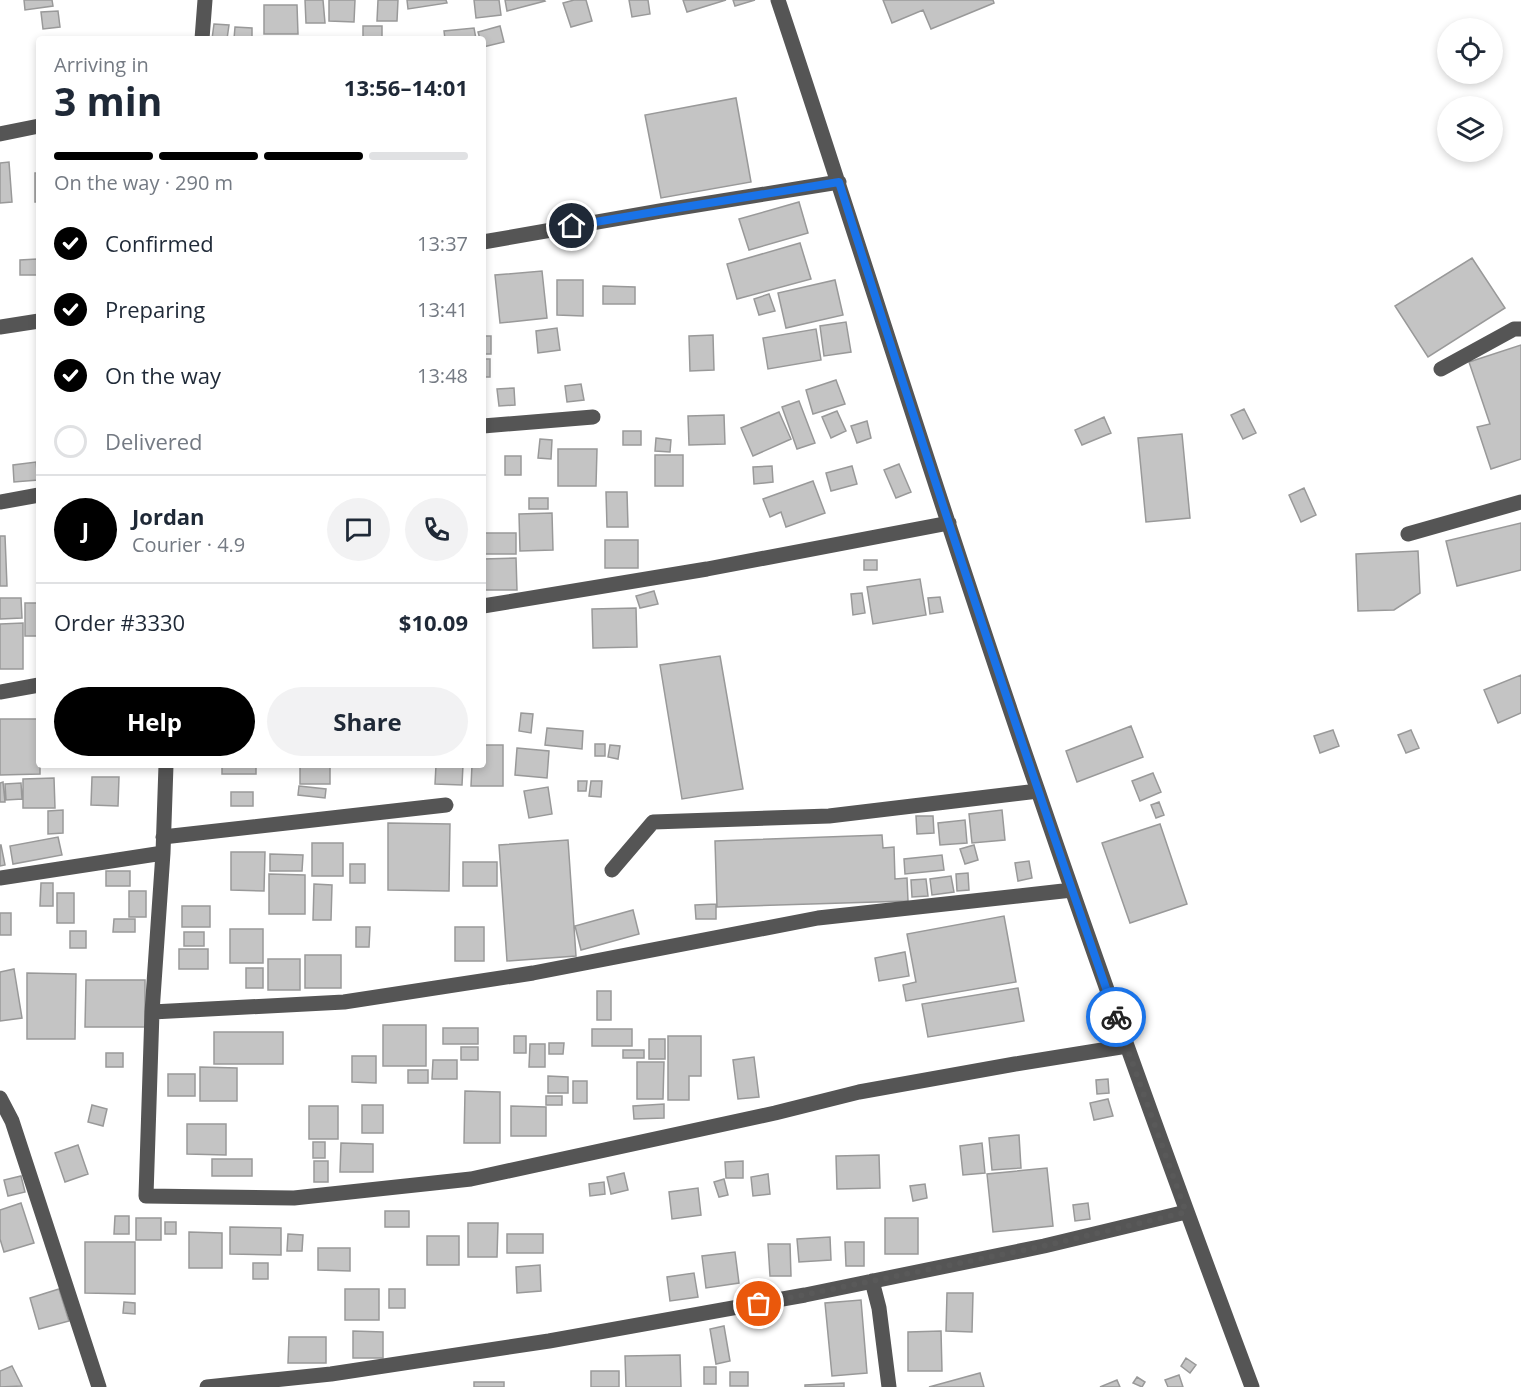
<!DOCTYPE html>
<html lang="en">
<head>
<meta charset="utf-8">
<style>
	body { margin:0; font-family:"Open Sans",sans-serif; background:#f2f2f3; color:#1f2937; height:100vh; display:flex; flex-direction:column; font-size:22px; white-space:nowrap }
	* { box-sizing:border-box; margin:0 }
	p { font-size:20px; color:#747a83 }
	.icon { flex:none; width:33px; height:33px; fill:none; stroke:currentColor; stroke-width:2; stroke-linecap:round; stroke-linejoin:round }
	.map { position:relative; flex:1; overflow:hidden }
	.panel { position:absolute; left:36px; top:36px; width:450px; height:732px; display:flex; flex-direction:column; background:#fff; border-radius:6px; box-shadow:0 3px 9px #0003 }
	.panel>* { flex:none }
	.controls { position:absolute; left:1437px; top:18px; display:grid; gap:12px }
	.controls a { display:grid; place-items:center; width:66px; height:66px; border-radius:50%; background:#fff; box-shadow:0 3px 9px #0003; font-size:30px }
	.pin { position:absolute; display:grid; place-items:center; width:51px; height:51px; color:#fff; margin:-26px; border:3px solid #fff; border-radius:50%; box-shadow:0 2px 6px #0007 }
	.courier { position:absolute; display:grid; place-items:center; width:60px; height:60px; margin:-30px; border:4px solid #1a73e8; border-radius:50%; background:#fff; color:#222; box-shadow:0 2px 8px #0007 }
	.summary em { font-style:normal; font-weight:700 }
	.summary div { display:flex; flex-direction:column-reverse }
	.summary { display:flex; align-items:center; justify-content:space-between; height:102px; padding:0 18px }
	h1 { font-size:39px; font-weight:700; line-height:45px }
	.bar { display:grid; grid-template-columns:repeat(4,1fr); gap:9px 6px; align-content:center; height:72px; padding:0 18px }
	.bar i { height:8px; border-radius:4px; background:#e0e1e3 }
	.bar .on { background:#000 }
	.bar p { grid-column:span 4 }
	.line { display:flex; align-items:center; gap:15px; padding:0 18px; border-top:2px solid #e0e1e3 }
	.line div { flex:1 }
	.round { display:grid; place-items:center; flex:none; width:63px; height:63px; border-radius:32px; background:#f2f2f3 }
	ol { padding:0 18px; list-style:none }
	li { display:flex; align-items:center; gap:18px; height:66px }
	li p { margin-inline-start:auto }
	li .icon { padding:6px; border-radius:50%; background:#000; color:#fff; stroke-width:4 }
	li:last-child { color:#747a83 }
	li i { width:33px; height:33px; border:3px solid #e0e1e3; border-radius:50% }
	.action { display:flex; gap:12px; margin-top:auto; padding:12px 18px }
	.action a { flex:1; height:69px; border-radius:36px; background:#000; color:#fff; font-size:24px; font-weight:700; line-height:69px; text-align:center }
	.action a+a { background:#f2f2f3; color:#1f2937 }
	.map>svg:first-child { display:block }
	.building { fill:#c4c4c4; stroke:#999; stroke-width:1.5 }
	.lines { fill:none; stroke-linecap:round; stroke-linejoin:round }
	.minor { stroke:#555; stroke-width:15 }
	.done { stroke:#595959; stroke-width:6; stroke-dasharray:0 10.8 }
	.route { stroke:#1a73e8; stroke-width:8 }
</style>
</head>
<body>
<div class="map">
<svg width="1521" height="1387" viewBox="0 0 1521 1387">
	<rect width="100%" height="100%" fill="#fff"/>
	<path class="building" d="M 24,0 L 52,0 L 53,6 L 25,10 Z
		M 305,0 L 323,0 L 325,23 L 306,23 Z
		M 329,0 L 355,0 L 354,22 L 329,21 Z
		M 378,0 L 398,0 L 397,21 L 377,21 Z
		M 407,0 L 446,0 L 447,3 L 408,9 Z
		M 474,0 L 499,0 L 501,15 L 476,18 Z
		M 505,0 L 544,0 L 545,1 L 507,11 Z
		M 574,0 L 586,0 L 592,21 L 571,27 L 563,3 Z
		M 629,0 L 648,0 L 650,14 L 632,17 Z
		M 683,0 L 726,0 L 687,12 Z
		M 733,0 L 755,0 L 735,6 Z
		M 883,0 L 993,0 L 994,3 L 931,29 L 923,10 L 892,23 Z
		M 264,5 L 297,5 L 298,34 L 264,34 Z
		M 58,11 L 60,27 L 43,29 L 41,12 Z
		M 214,24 L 229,25 L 227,39 L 212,39 Z
		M 363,26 L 382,26 L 382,39 L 363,39 Z
		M 500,26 L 504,42 L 483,47 L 483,39 L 480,39 L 478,32 Z
		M 235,27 L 252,28 L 252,39 L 234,39 Z
		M 474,28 L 476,39 L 445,39 L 444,31 Z
		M 736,98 L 751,182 L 661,198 L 645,115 Z
		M 9,162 L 12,202 L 0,203 L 0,163 Z
		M 35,173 L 39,173 L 39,202 L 35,202 Z
		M 799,202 L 808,233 L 749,250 L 739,219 Z
		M 800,243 L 811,279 L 737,299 L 727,264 Z
		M 1472,258 L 1505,308 L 1428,357 L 1395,306 Z
		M 37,259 L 37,275 L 20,275 L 20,260 Z
		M 542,271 L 547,318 L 500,323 L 495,275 Z
		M 557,280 L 583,280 L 583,316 L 557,315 Z
		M 835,280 L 843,315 L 786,328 L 778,293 Z
		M 603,286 L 635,287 L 635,304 L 603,304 Z
		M 769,294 L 775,311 L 759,315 L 754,299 Z
		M 846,322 L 851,352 L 824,356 L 820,326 Z
		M 557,328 L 560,350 L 538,353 L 536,331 Z
		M 816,329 L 821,360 L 768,369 L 763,338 Z
		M 713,335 L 714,370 L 690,371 L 689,336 Z
		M 483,336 L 491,336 L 491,354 L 483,354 Z
		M 1521,345 L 1521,459 L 1491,469 L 1477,427 L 1490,424 L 1469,362 Z
		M 483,359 L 490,359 L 490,377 L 483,377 Z
		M 836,380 L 845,404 L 813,414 L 806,390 Z
		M 581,384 L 584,400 L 567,402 L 565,386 Z
		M 514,388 L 515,405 L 499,406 L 497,389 Z
		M 799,401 L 815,443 L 797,449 L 782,407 Z
		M 1244,409 L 1256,433 L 1243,439 L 1231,415 Z
		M 837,411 L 846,431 L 831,438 L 822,417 Z
		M 779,412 L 791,439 L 753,456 L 741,428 Z
		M 724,415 L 725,444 L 689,445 L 688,416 Z
		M 1104,417 L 1111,433 L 1082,445 L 1075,430 Z
		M 867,421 L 871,438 L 857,443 L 851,426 Z
		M 623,431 L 641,431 L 641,445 L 623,445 Z
		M 1182,434 L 1190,518 L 1146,522 L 1138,438 Z
		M 656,438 L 671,440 L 670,452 L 655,451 Z
		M 540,439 L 552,440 L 551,459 L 538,458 Z
		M 558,449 L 597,449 L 596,486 L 558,486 Z
		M 655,455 L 683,455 L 683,486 L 655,486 Z
		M 505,456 L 521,456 L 521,475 L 505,475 Z
		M 36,462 L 38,480 L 14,482 L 13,465 Z
		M 899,464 L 911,492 L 896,498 L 884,470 Z
		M 772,466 L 773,482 L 754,484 L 753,467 Z
		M 852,466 L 857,484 L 831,491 L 826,473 Z
		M 813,481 L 825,513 L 786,527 L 781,512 L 770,517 L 763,499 Z
		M 1304,488 L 1316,515 L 1301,522 L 1289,495 Z
		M 606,492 L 627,492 L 628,527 L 607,527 Z
		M 529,498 L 548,498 L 548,509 L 529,509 Z
		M 552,513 L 553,550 L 520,551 L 519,514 Z
		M 1521,523 L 1521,570 L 1457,586 L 1446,541 Z
		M 483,533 L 516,533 L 516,554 L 483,554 Z
		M 0,536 L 5,536 L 7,586 L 0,586 Z
		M 605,540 L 638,540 L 638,568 L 605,568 Z
		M 1418,551 L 1420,593 L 1394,610 L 1358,611 L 1356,554 Z
		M 516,558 L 517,590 L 484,590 L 483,559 Z
		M 864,560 L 877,560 L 877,570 L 864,570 Z
		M 920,579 L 926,615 L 873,624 L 867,587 Z
		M 654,591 L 658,604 L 640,608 L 636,596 Z
		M 862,593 L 865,613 L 853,615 L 851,594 Z
		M 940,597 L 943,612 L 930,614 L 928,598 Z
		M 0,598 L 21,598 L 22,618 L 0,619 Z
		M 25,603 L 39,603 L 39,636 L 25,636 Z
		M 636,608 L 637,647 L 593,648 L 592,609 Z
		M 23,623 L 23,669 L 0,669 L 0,624 Z
		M 720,656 L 743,789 L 682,799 L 660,665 Z
		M 1521,675 L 1521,713 L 1498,723 L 1484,690 Z
		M 521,713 L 533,714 L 531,733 L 519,731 Z
		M 0,719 L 39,719 L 39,765 L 40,765 L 40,774 L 0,775 Z
		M 1131,726 L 1143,757 L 1077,782 L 1066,751 Z
		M 547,728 L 583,731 L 582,749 L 545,745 Z
		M 1333,730 L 1339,746 L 1320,753 L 1314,736 Z
		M 1411,730 L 1419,748 L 1406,753 L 1398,735 Z
		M 595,744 L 605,744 L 605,756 L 595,756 Z
		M 483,745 L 503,745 L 503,786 L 471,786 L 472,765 L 483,765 Z
		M 610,745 L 620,746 L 618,759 L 608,757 Z
		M 517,748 L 549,751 L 547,778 L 515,775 Z
		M 222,765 L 256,765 L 256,774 L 222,774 Z
		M 300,765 L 330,765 L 330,784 L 300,784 Z
		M 436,765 L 463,765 L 462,785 L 435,784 Z
		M 1153,773 L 1161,792 L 1140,801 L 1132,781 Z
		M 92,777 L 119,777 L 118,806 L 91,805 Z
		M 54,778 L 55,808 L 23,808 L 23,779 Z
		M 578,781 L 587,781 L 586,791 L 578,791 Z
		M 591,781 L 602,781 L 601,797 L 589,796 Z
		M 3,782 L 5,802 L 0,802 L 0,783 Z
		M 21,783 L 22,799 L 6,800 L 5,784 Z
		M 299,786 L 326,789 L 325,798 L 298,795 Z
		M 548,787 L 552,814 L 529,818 L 524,791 Z
		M 231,792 L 253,792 L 253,806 L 231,806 Z
		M 1159,802 L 1164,815 L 1156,818 L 1151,805 Z
		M 63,810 L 63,833 L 48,834 L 48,811 Z
		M 1002,810 L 1005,840 L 972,843 L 969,814 Z
		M 916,816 L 933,816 L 934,833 L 917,834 Z
		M 965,820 L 967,843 L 940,845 L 938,823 Z
		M 388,823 L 450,824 L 449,891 L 388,890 Z
		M 1160,824 L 1187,904 L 1130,923 L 1102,843 Z
		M 882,835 L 883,848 L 894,847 L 895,879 L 907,878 L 908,901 L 717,907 L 715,841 Z
		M 58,837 L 62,855 L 13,864 L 10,846 Z
		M 568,840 L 576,956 L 507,961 L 499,845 Z
		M 312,843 L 343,843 L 343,876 L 312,876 Z
		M 0,845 L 1,845 L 5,865 L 0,866 Z
		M 974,845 L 978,860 L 965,864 L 960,849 Z
		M 231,852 L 265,852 L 264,891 L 231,890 Z
		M 270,854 L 303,855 L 302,871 L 270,871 Z
		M 942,855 L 944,870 L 905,874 L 904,859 Z
		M 1029,861 L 1032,878 L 1018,881 L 1015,863 Z
		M 463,862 L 497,862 L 497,886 L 463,886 Z
		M 350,864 L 365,864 L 365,883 L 350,883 Z
		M 106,871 L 130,871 L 130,886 L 106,886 Z
		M 968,873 L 969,890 L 957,891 L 956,874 Z
		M 269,874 L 305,875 L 305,914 L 269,914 Z
		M 951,876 L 954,892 L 932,895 L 930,879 Z
		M 926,879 L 928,896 L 912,897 L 911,880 Z
		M 41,883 L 53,883 L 53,906 L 40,906 Z
		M 314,884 L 332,885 L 331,920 L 313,920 Z
		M 129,891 L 146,891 L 146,917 L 129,917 Z
		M 57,893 L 74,893 L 74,923 L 57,923 Z
		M 716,904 L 716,919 L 696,919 L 695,905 Z
		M 182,906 L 210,906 L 210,927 L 182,927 Z
		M 633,910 L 639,934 L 581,950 L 575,926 Z
		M 0,913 L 11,913 L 11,935 L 0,935 Z
		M 1004,916 L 1016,982 L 906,1001 L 903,985 L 916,982 L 907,934 Z
		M 114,919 L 135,919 L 135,932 L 113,932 Z
		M 356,927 L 370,927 L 369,947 L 356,947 Z
		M 455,927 L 484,927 L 484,961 L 455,961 Z
		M 230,929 L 263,929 L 263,963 L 230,963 Z
		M 70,931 L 86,931 L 86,948 L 70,948 Z
		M 184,932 L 204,932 L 204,946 L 184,946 Z
		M 179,949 L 208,949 L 208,969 L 179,969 Z
		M 905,952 L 909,976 L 879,981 L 875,958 Z
		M 305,955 L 341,955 L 341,988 L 305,988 Z
		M 268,959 L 300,959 L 300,990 L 268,990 Z
		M 246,968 L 263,968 L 263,988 L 246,988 Z
		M 14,969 L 22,1018 L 0,1021 L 0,972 Z
		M 27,973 L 76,974 L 75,1039 L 27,1039 Z
		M 86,980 L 145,980 L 145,1027 L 85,1027 Z
		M 1018,988 L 1024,1021 L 928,1037 L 922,1004 Z
		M 597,991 L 611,991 L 611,1020 L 597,1020 Z
		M 383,1025 L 426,1025 L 426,1066 L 383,1066 Z
		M 443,1028 L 478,1028 L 478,1044 L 443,1044 Z
		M 592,1029 L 632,1029 L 632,1046 L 592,1046 Z
		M 214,1032 L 283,1032 L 283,1064 L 214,1064 Z
		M 514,1036 L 526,1036 L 526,1053 L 514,1053 Z
		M 668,1036 L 701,1036 L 701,1076 L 689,1076 L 689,1100 L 668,1100 Z
		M 649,1039 L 665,1039 L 665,1059 L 649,1059 Z
		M 549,1043 L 564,1043 L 563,1054 L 549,1054 Z
		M 530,1044 L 545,1044 L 545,1067 L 529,1067 Z
		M 461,1047 L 478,1047 L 478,1060 L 461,1060 Z
		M 623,1050 L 644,1050 L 644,1058 L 623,1058 Z
		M 106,1053 L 123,1053 L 123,1067 L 106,1067 Z
		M 352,1056 L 376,1056 L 376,1083 L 352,1082 Z
		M 754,1057 L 759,1097 L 738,1099 L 733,1060 Z
		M 433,1060 L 457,1060 L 457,1079 L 432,1079 Z
		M 637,1062 L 664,1062 L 663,1099 L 637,1099 Z
		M 200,1067 L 237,1068 L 237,1101 L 200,1101 Z
		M 408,1070 L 428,1070 L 428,1083 L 408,1083 Z
		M 168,1074 L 195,1074 L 195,1096 L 168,1096 Z
		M 548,1076 L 568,1077 L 568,1093 L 548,1093 Z
		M 1108,1079 L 1109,1093 L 1097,1094 L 1096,1080 Z
		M 573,1081 L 587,1081 L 587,1103 L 573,1103 Z
		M 465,1091 L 500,1092 L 500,1143 L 464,1143 Z
		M 546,1096 L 562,1096 L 562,1105 L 546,1105 Z
		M 1108,1099 L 1113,1116 L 1094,1120 L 1090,1103 Z
		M 664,1104 L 664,1118 L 634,1119 L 633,1106 Z
		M 92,1105 L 107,1109 L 103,1126 L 88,1122 Z
		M 362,1105 L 383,1105 L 383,1133 L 362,1133 Z
		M 309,1106 L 338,1106 L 338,1139 L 309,1139 Z
		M 511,1106 L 546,1107 L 546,1136 L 511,1136 Z
		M 187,1124 L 226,1124 L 226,1155 L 187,1154 Z
		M 1019,1135 L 1021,1168 L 992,1170 L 989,1138 Z
		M 313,1142 L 325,1142 L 325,1158 L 313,1158 Z
		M 341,1143 L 373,1144 L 373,1172 L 340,1172 Z
		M 982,1143 L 985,1173 L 963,1175 L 960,1146 Z
		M 78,1145 L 88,1174 L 65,1182 L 55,1153 Z
		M 879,1155 L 880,1188 L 837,1189 L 836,1156 Z
		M 212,1159 L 252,1159 L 252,1176 L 212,1176 Z
		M 314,1161 L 328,1161 L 328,1182 L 314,1182 Z
		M 743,1161 L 743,1178 L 726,1178 L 725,1162 Z
		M 1047,1168 L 1053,1226 L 993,1232 L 987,1174 Z
		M 624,1173 L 628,1190 L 611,1194 L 607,1177 Z
		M 768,1174 L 770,1194 L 753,1196 L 751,1177 Z
		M 21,1176 L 25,1192 L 8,1196 L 4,1180 Z
		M 724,1179 L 728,1195 L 719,1197 L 714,1182 Z
		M 604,1182 L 605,1194 L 590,1196 L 589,1184 Z
		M 925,1184 L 927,1198 L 913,1201 L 910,1186 Z
		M 698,1188 L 701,1215 L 672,1219 L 669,1192 Z
		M 21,1203 L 34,1243 L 4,1252 L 0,1239 L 0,1210 Z
		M 1088,1203 L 1090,1219 L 1075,1221 L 1073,1205 Z
		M 385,1211 L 409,1211 L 409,1227 L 385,1227 Z
		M 115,1216 L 129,1216 L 129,1234 L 114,1234 Z
		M 136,1218 L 161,1218 L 161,1240 L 136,1240 Z
		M 885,1218 L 918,1218 L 918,1254 L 885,1254 Z
		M 165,1222 L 176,1222 L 176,1234 L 165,1234 Z
		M 468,1223 L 498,1223 L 497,1257 L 468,1257 Z
		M 230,1227 L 281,1228 L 281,1255 L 230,1254 Z
		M 189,1232 L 222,1233 L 222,1268 L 189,1268 Z
		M 288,1234 L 303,1235 L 302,1251 L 287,1251 Z
		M 507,1234 L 543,1234 L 543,1253 L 507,1253 Z
		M 427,1236 L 459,1236 L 459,1265 L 427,1265 Z
		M 830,1237 L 831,1260 L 799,1262 L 797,1239 Z
		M 85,1242 L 135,1242 L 135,1294 L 85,1293 Z
		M 845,1242 L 864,1242 L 864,1266 L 846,1266 Z
		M 768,1244 L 790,1244 L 791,1276 L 770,1276 Z
		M 318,1248 L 350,1248 L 350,1271 L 318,1270 Z
		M 735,1252 L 739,1283 L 706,1288 L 702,1256 Z
		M 253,1263 L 268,1263 L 268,1279 L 253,1279 Z
		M 540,1265 L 541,1291 L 517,1293 L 516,1267 Z
		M 694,1273 L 698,1297 L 670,1301 L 667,1277 Z
		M 59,1289 L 69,1321 L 39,1329 L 30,1298 Z
		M 345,1289 L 379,1289 L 379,1320 L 345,1320 Z
		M 389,1289 L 405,1289 L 405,1308 L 389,1308 Z
		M 947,1293 L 973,1293 L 972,1332 L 946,1331 Z
		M 861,1300 L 867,1373 L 832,1376 L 825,1303 Z
		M 124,1302 L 135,1303 L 135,1314 L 123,1313 Z
		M 724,1326 L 730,1361 L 716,1364 L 710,1329 Z
		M 353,1331 L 383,1332 L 383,1358 L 353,1358 Z
		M 941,1331 L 942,1371 L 908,1371 L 908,1332 Z
		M 289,1337 L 326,1337 L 326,1363 L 288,1363 Z
		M 680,1355 L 681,1387 L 626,1387 L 625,1356 Z
		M 1186,1358 L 1196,1365 L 1190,1373 L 1181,1366 Z
		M 12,1366 L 22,1386 L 0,1387 L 0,1371 Z
		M 704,1367 L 716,1367 L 716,1384 L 704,1384 Z
		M 591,1371 L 619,1371 L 619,1387 L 591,1387 Z
		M 730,1372 L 748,1372 L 748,1386 L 730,1386 Z
		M 980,1373 L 984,1387 L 929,1387 Z
		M 1179,1375 L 1183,1387 L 1168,1387 L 1165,1380 Z
		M 1137,1377 L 1145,1382 L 1142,1387 L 1133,1383 Z
		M 1117,1380 L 1120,1387 L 1100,1387 Z
		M 474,1382 L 504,1382 L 504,1387 L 474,1387 Z
		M 844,1383 L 844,1387 L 805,1387 L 805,1385 Z"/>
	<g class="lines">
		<path class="minor" d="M 778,0 C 866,263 947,529 1038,791 C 1106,991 1178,1189 1252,1387
			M 202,39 L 205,0
			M 0,134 L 39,126
			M 483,242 L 660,211 L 839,182
			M 0,327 L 39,321
			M 1441,369 L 1514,329 L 1521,329
			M 483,426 L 593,417
			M 0,502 L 39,495
			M 1408,534 L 1521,502
			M 483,606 L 707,569 L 949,523
			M 0,692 L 39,685
			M 163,837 L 446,805
			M 612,870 L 653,822 L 829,816 L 1038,791
			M 0,878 L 163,853
			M 1072,890 L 818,918 L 533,973 L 344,1002 L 152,1012 L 146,1196 L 294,1198 L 471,1179 L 775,1113 L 859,1092 L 1015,1064 L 1127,1046
			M 152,1012 L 163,853 L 166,765
			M 0,1098 L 12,1121 L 99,1387
			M 872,1281 L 879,1308 L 889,1387
			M 207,1387 L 331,1374 L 549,1341 L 805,1295 L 1044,1246 L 1186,1212"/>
	</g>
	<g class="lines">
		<path class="done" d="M 759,1304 L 1044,1246 L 1186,1212 L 1116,1017"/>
		<path class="route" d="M 572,226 L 660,211 L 839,182 C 927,462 1020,740 1116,1017"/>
	</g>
</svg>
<div class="controls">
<a><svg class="icon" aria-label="locate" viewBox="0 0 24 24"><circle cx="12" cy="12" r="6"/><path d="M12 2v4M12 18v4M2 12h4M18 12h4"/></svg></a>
<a><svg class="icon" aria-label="layers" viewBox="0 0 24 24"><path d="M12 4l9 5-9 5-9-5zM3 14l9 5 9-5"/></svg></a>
</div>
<div class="pin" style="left:759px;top:1304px;background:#ea580c"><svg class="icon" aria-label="bag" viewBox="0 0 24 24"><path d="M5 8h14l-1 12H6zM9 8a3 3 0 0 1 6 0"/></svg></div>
<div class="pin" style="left:572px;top:226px;background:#1f2937"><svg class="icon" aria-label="home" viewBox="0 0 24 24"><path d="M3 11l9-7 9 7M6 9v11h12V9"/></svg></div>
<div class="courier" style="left:1116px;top:1017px"><svg class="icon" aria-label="bike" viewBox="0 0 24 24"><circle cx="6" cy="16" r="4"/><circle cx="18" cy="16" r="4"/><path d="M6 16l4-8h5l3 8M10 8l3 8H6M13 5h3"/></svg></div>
<section class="panel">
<div class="summary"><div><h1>3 min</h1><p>Arriving in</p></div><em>13:56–14:01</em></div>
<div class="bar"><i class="on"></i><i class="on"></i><i class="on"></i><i></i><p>On the way · 290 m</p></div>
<ol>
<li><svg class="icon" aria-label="check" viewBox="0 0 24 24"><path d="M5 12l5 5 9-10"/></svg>Confirmed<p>13:37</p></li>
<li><svg class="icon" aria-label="check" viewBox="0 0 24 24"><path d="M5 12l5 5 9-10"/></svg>Preparing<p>13:41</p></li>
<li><svg class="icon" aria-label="check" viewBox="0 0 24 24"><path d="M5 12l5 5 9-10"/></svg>On the way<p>13:48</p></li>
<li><i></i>Delivered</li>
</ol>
<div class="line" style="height:108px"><b class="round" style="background:#000;color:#fff">J</b><div><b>Jordan</b><p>Courier · 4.9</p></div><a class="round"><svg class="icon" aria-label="chat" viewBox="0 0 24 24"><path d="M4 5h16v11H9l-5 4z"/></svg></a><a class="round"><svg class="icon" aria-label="phone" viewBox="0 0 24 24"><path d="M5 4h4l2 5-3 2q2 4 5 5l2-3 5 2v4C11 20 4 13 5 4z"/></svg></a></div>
<div class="line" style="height:78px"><div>Order #3330</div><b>$10.09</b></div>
<div class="action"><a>Help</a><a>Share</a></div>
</section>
</div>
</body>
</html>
